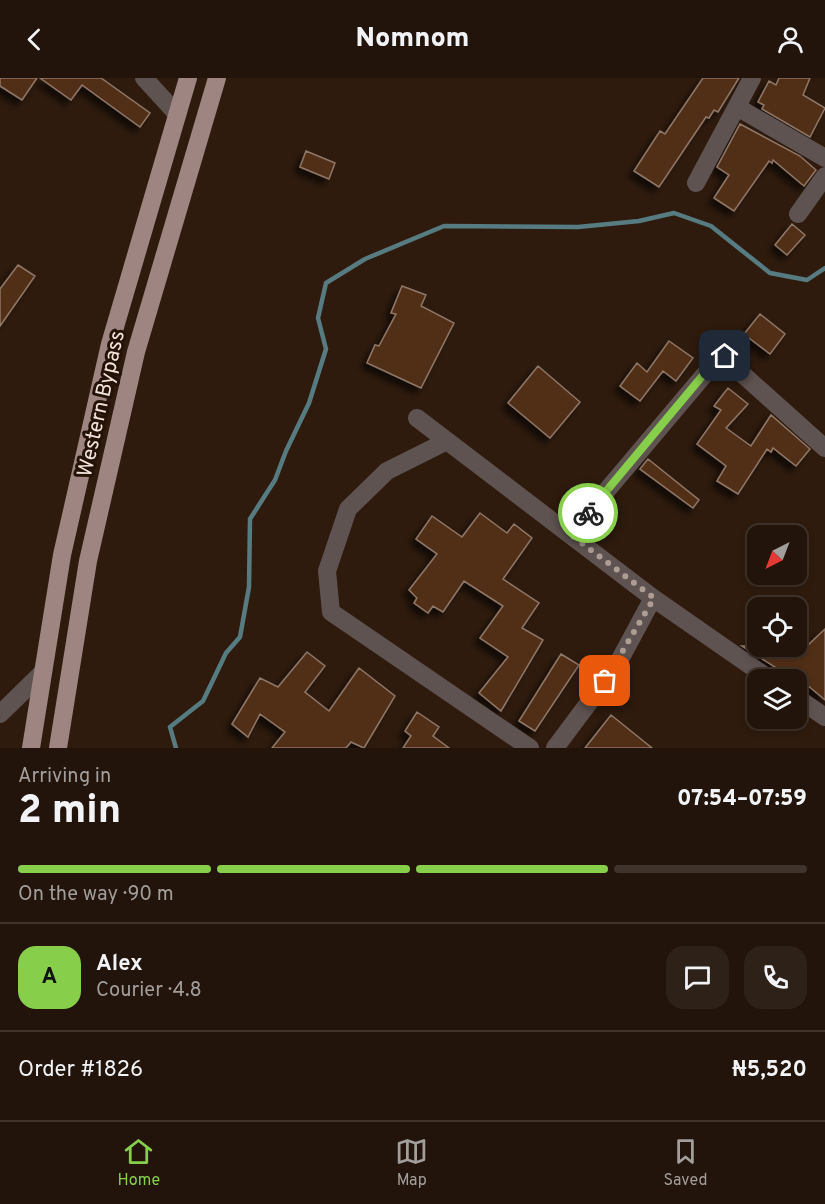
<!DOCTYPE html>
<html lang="en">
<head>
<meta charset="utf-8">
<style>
	body { margin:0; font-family:Overpass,sans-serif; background:#2e2118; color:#f1f3f6; height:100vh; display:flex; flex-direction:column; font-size:22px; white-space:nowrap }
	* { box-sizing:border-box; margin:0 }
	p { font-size:20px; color:#a29e9c }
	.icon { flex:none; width:33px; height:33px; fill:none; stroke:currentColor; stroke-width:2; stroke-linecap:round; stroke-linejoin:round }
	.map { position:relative; height:670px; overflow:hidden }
	.panel { display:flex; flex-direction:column; background:#22140a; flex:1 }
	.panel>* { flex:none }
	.needle { width:39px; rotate:222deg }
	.fabs { position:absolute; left:747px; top:447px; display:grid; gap:12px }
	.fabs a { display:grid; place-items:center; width:60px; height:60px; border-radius:12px; background:#22140a; box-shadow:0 3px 9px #0003,0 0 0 2px #3f332b; font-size:30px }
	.pin { position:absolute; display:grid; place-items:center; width:51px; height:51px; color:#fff; margin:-26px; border-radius:12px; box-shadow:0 3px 9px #0006 }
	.courier { position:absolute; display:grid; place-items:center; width:60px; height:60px; margin:-30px; border:4px solid #87cf4b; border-radius:50%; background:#fff; color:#222; box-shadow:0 2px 8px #0007 }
	.overview em { font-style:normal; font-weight:800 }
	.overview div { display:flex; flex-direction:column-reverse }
	.overview { display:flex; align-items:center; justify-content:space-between; height:102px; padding:0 18px }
	h1 { font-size:39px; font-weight:800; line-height:45px }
	.bar { display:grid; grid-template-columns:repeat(4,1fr); gap:9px 6px; align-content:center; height:72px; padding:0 18px }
	.bar i { height:8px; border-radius:4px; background:#3f332b }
	.bar .selected { background:#87cf4b }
	.bar p { grid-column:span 4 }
	.line { display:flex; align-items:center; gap:15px; padding:0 18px; border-top:2px solid #3f332b }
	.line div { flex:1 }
	.round { display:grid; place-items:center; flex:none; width:63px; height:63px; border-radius:18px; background:#2e2118 }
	header { display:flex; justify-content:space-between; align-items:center; height:78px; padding:0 18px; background:#22140a; font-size:27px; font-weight:800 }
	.tabs { display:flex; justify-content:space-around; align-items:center; height:84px; border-top:2px solid #3f332b; background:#22140a; font-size:16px; color:#a29e9c }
	.tabs a { display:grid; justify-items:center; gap:3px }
	.tabs .selected { color:#87cf4b }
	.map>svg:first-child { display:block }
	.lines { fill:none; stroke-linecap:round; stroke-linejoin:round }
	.stream { stroke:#567c81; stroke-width:4.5 }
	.building { fill:#512f18; stroke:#8f7768; stroke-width:1.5; filter:url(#shadow) }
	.minor { stroke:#5f5351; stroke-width:18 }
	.major { stroke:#9f8582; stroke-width:18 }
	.done { stroke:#ad9d93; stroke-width:6; stroke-dasharray:0 10.8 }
	.route { stroke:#87cf4b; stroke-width:8 }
	.labels { text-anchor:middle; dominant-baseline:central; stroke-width:6; stroke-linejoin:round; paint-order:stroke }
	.street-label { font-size:21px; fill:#f1e3db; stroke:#241206 }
</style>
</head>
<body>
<header><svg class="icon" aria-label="back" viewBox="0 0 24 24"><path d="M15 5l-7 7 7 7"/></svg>Nomnom<svg class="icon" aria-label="person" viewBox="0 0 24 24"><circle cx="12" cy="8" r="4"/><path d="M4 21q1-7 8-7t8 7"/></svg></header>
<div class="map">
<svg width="825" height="670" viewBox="0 0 825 670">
	<defs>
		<filter id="shadow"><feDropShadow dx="-5.5" dy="5.5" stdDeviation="3" flood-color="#0009"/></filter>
	</defs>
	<rect width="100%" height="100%" fill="#2e1b0e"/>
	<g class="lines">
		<path class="stream" d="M 176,670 L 170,649 L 203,623 L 226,575 L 240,559 L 249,509 L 250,441 L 275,402 L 286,373 L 309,325 L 326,271 L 318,240 L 326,205 L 365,181 L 444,148 L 578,149 L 639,143 L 674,135 L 711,148 L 770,195 L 807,202 L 825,190"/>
	</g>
	<path class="building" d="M 0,0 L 37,0 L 22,22 L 0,8 Z
		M 40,0 L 101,0 L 150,35 L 140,49 L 82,7 L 71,22 Z
		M 703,0 L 739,0 L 718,34 L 714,32 L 709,40 L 706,39 L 659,109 L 634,93 L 660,53 L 665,56 Z
		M 779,0 L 810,0 L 803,17 L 825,30 L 810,59 L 762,31 L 764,27 L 758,24 L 769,3 L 776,7 Z
		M 740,46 L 800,78 L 816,92 L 804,108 L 773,82 L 772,85 L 769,83 L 734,133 L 714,120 L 729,97 L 717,89 Z
		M 306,73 L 335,85 L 329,101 L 300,89 Z
		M 792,146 L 805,157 L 787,177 L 775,167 Z
		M 18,187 L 35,198 L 0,248 L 0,211 Z
		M 402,208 L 426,217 L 421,228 L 454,245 L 421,310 L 367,285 L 375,267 L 379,268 L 396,236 L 391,235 Z
		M 760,236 L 785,256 L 770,276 L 744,256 Z
		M 669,263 L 693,280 L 676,303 L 663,293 L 640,323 L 620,308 L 637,285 L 647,294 Z
		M 538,288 L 580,324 L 550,360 L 508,325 Z
		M 728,310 L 748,326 L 726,350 L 751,368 L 771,337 L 810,371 L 796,388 L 773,370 L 771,374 L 767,371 L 738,416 L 717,403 L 726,388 L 697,366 L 721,332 L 714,328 Z
		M 648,381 L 699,422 L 693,430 L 640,391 Z
		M 480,435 L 507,455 L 514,446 L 532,460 L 503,501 L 539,525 L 522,550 L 543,562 L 501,633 L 479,615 L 508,579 L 480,560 L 503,528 L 464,503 L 443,534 L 433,528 L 428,535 L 414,525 L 417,520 L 409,512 L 437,476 L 416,461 L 432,438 L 462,459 Z
		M 825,551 L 825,622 L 806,606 L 803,607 L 742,568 L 746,568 L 758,556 L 758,568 L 797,568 L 802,562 L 808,567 Z
		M 307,574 L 325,588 L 305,614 L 329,633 L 359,590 L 395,618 L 364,670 L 351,664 L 346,670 L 272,670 L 285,654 L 260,636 L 248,659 L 232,646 L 260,600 L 278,609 Z
		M 561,576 L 579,587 L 535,653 L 519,643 Z
		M 417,634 L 439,649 L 433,658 L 449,670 L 403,670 L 411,658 L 405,653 Z
		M 611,637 L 652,670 L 585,670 Z"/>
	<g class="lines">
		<path class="minor" d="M 144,0 L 177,36
			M 737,29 L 825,80
			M 696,105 L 752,0
			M 798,136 L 825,98
			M 417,340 L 653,520 L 771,602
			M 447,363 L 387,393 L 348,431 L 327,493 L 331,534 L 530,670
			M 570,456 L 721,277 L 825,370
			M 796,619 L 825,639
			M 0,636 L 42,595
			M 555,670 L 617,587 L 653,520"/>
		<path class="major" d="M 31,670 L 62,477 L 110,266 L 188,0
			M 58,670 L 88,483 L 136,274 L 217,0"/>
	</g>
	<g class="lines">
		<path class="done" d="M 588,435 L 570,456 L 654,520 L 605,603"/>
		<path class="route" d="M 588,435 L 719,278 L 725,278"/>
	</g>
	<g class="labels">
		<g class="street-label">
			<text transform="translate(102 326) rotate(-77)">Western Bypass</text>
		</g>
	</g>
</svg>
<div class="fabs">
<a><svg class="needle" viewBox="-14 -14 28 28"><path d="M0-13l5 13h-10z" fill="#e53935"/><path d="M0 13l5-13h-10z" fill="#a29e9c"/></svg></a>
<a><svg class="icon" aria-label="locate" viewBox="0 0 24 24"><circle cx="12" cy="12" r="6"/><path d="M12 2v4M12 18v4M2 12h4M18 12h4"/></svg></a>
<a><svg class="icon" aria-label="layers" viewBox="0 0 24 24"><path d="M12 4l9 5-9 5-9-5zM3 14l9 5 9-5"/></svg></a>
</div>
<div class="pin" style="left:605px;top:603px;background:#ea580c"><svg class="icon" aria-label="bag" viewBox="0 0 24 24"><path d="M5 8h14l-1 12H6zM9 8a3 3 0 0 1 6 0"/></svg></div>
<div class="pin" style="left:725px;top:278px;background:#1f2937"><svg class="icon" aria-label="home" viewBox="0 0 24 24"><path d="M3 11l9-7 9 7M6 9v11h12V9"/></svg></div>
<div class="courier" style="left:588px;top:435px"><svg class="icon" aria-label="bike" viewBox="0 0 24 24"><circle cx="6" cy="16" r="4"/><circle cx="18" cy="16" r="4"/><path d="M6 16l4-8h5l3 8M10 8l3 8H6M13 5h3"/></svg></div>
</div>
<section class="panel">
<div class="overview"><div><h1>2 min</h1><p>Arriving in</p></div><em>07:54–07:59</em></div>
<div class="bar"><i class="selected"></i><i class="selected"></i><i class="selected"></i><i></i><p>On the way · 90 m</p></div>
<div class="line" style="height:108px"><b class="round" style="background:#87cf4b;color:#111">A</b><div><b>Alex</b><p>Courier · 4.8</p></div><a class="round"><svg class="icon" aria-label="chat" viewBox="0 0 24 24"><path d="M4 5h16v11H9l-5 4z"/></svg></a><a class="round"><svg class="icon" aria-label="phone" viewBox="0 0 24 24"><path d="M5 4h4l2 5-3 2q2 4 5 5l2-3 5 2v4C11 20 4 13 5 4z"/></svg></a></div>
<div class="line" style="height:78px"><div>Order #1826</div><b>₦5,520</b></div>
</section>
<nav class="tabs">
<a class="selected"><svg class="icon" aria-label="home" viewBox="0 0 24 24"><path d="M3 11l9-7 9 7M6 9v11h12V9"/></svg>Home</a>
<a><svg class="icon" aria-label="map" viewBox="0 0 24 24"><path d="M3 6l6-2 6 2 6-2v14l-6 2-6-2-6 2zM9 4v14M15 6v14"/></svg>Map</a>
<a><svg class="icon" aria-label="saved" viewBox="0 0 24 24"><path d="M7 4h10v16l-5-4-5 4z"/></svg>Saved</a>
</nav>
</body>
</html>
